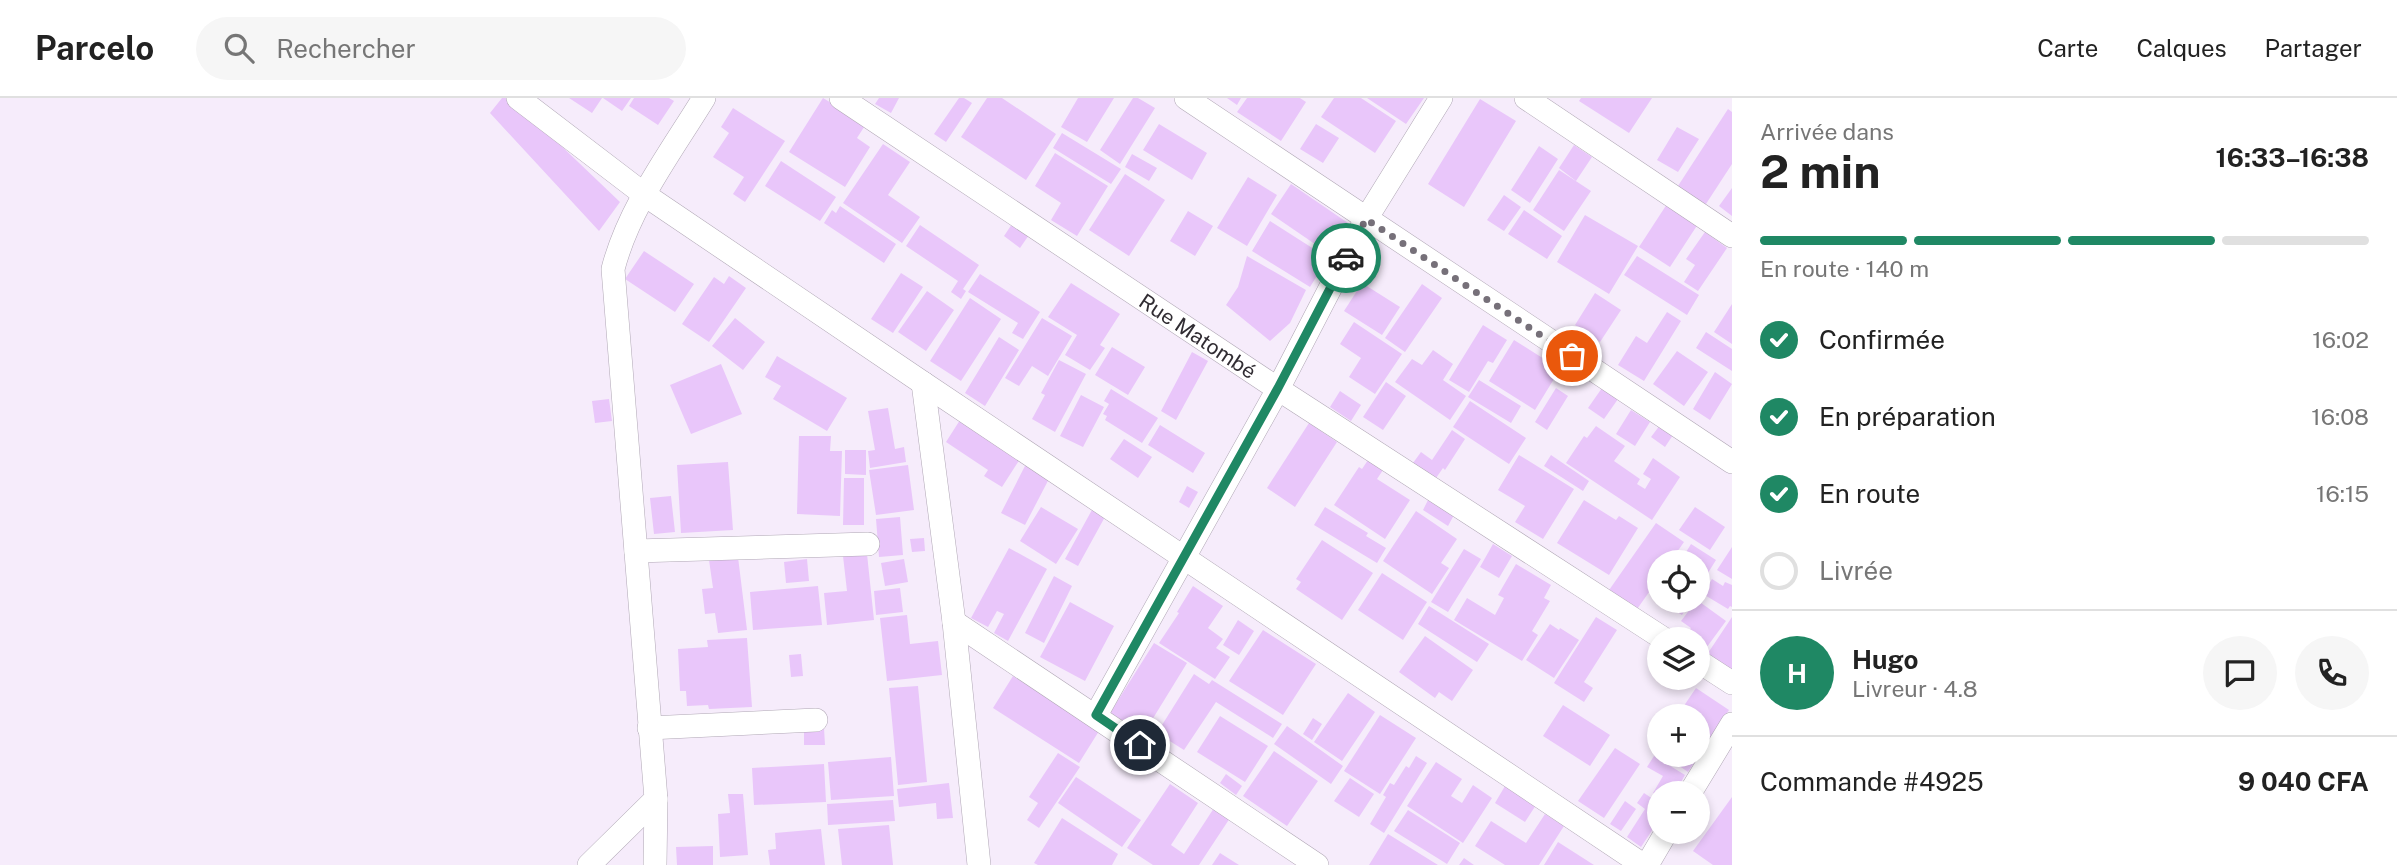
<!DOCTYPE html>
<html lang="fr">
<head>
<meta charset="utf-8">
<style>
	body { margin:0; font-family:"Public Sans",sans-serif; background:#f6f6f6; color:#222; height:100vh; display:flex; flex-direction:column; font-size:26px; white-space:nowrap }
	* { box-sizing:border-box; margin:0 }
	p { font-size:23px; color:#767676 }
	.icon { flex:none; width:38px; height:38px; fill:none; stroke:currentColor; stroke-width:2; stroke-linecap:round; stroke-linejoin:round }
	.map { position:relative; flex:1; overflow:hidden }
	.details { display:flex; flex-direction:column; background:#fff; width:665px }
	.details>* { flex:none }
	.fabs { position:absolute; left:1647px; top:452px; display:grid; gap:14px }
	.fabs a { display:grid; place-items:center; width:63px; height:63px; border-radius:50%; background:#fff; box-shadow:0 4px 10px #0003; font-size:35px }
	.pin { position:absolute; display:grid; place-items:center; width:60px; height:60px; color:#fff; margin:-30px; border:4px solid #fff; border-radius:50%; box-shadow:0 2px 7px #0007 }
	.courier { position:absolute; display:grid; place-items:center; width:70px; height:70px; margin:-35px; border:5px solid #1f8864; border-radius:50%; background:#fff; color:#222; box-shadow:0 2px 9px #0007 }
	.overview em { font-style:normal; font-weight:700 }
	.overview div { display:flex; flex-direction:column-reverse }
	.overview { display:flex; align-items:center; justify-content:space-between; height:119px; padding:0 28px }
	h1 { font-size:46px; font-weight:700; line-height:52px }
	.bar { display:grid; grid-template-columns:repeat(4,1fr); gap:10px 7px; align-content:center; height:84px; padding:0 28px }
	.bar i { height:9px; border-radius:5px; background:#e0e0e0 }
	.bar .active { background:#1f8864 }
	.bar p { grid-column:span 4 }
	.line { display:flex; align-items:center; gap:18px; padding:0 28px; border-top:2px solid #e0e0e0 }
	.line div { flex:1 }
	.round { display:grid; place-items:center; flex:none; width:74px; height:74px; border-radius:37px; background:#f6f6f6 }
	ol { padding:0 28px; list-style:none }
	li { display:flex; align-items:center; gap:21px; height:77px }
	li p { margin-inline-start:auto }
	li .icon { padding:7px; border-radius:50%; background:#1f8864; color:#fff; stroke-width:4 }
	li:last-child { color:#767676 }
	li i { width:38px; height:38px; border:4px solid #e0e0e0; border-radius:50% }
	header { display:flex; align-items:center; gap:42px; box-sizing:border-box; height:98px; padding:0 35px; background:#fff; border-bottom:2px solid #e0e0e0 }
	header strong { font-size:33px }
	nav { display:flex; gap:38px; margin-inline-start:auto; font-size:24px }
	.search { width:490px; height:63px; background:#f6f6f6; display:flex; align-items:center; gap:18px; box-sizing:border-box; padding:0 24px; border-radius:38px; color:#767676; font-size:26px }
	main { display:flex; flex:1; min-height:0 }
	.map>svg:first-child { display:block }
	.building { fill:#e9c6fa }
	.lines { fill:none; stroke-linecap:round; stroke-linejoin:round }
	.minor-casing { stroke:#b0a7b5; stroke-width:24 }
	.minor { stroke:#fff; stroke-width:23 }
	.done { stroke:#767079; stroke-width:7; stroke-dasharray:0 12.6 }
	.route { stroke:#1f8864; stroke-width:9 }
	.labels { text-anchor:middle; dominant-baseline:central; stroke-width:5; stroke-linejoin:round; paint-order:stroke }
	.street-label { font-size:21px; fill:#312d33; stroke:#f6ecfb }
</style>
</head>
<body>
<header>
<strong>Parcelo</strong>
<div class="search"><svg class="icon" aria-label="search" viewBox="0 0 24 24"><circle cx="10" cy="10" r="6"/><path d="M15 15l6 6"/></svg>Rechercher</div>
<nav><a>Carte</a><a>Calques</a><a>Partager</a></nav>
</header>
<main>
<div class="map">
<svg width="1732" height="767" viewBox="0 0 1732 767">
	<rect width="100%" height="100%" fill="#f6ecfb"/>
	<path class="building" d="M 502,0 L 511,0 L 620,104 L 599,133 L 490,15 Z
		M 569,0 L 602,0 L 592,15 Z
		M 603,0 L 631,0 L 622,13 Z
		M 634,0 L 669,0 L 674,3 L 658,27 L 629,8 Z
		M 823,0 L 866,26 L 857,40 L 870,49 L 845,89 L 789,54 Z
		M 879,0 L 899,0 L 891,15 L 875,6 Z
		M 959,0 L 964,0 L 972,5 L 946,44 L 934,36 Z
		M 987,0 L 1002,0 L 1056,36 L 1026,82 L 961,39 Z
		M 1078,0 L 1114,0 L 1087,44 L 1061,29 Z
		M 1133,0 L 1138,0 L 1155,10 L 1120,66 L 1100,52 Z
		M 1227,0 L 1241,0 L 1237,7 Z
		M 1247,0 L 1300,0 L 1306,4 L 1281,43 L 1237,14 Z
		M 1334,0 L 1361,0 L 1396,23 L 1375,55 L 1321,19 Z
		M 1367,0 L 1424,0 L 1406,26 Z
		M 1581,0 L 1652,0 L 1629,35 L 1579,3 Z
		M 1480,1 L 1516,23 L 1464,109 L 1428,86 Z
		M 733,10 L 785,43 L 745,104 L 733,96 L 744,79 L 713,59 L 729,35 L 721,29 Z
		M 1728,11 L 1732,14 L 1732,66 L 1704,109 L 1676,91 Z
		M 1159,26 L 1207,55 L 1192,82 L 1143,52 Z
		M 1316,26 L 1339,40 L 1323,65 L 1300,51 Z
		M 1677,29 L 1699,41 L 1678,74 L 1657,62 Z
		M 1062,35 L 1121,71 L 1111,86 L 1053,50 Z
		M 883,46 L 910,64 L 888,97 L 920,119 L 902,145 L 843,105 Z
		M 1574,47 L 1592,59 L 1576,83 L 1559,70 Z
		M 1539,48 L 1558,61 L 1530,105 L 1511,92 Z
		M 1055,55 L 1108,88 L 1077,138 L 1051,122 L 1061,105 L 1035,88 Z
		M 1132,56 L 1157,70 L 1149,83 L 1125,69 Z
		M 781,63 L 836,99 L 820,123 L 765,88 Z
		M 1559,72 L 1591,93 L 1564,133 L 1533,112 Z
		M 1125,76 L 1165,102 L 1129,158 L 1089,132 Z
		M 1248,79 L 1277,97 L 1247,148 L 1217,130 Z
		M 1291,86 L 1348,125 L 1328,155 L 1271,116 Z
		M 1732,90 L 1732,118 L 1719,108 Z
		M 1504,97 L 1521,109 L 1504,133 L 1487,122 Z
		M 1667,106 L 1698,126 L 1670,169 L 1639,149 Z
		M 840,108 L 896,146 L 884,165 L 824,125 L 832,112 L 836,115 Z
		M 1524,112 L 1562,138 L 1547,161 L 1508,136 Z
		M 1188,113 L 1213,128 L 1195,158 L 1170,143 Z
		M 1585,117 L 1638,148 L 1609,196 L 1557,164 Z
		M 1014,123 L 1031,134 L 1020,150 L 1004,138 Z
		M 1270,123 L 1328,160 L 1310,189 L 1252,153 Z
		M 920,127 L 979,167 L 963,191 L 966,193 L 961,201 L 951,194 L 958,183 L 906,148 Z
		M 1705,134 L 1727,150 L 1698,193 L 1684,184 L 1695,167 L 1686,161 Z
		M 644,153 L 694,186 L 675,214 L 625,181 Z
		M 1247,158 L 1306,192 L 1290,225 L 1270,243 L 1226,207 L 1238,189 Z
		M 1637,158 L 1699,197 L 1687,217 L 1624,177 Z
		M 901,175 L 923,189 L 893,235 L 871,221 Z
		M 980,176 L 1040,214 L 1023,241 L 1012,235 L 1018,225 L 968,194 Z
		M 729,178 L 746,190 L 709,244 L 682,226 L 714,179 L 724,186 Z
		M 1071,185 L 1120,216 L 1100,247 L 1105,250 L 1090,272 L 1065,257 L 1077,237 L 1048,219 Z
		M 1362,185 L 1400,209 L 1382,237 L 1344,213 Z
		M 1422,186 L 1442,200 L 1405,254 L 1385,240 Z
		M 927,193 L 954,212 L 926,253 L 898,234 Z
		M 1595,195 L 1621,212 L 1600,244 L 1575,227 Z
		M 970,200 L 1001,221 L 961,283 L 930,263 Z
		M 1732,206 L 1732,246 L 1714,234 Z
		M 1667,214 L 1681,223 L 1644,283 L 1618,267 L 1636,238 L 1647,245 Z
		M 735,220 L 765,244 L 743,272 L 712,248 Z
		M 1042,220 L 1072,238 L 1048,278 L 1032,268 L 1019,288 L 1005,280 Z
		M 1354,224 L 1402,256 L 1375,296 L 1349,279 L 1361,260 L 1340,246 Z
		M 1483,227 L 1507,242 L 1493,265 L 1488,263 L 1469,294 L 1449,282 Z
		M 1706,234 L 1732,251 L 1732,273 L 1696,250 Z
		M 999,239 L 1019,252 L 985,308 L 965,295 Z
		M 1514,242 L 1560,271 L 1535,312 L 1489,283 Z
		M 1112,249 L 1145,269 L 1128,297 L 1095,277 Z
		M 1433,252 L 1453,266 L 1443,282 L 1466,298 L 1450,322 L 1395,284 L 1412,261 L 1422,267 Z
		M 1677,253 L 1708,274 L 1684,308 L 1653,286 Z
		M 1192,254 L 1208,263 L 1176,322 L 1161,313 Z
		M 777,258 L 847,300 L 827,333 L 773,301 L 781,288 L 765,279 Z
		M 1059,262 L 1086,276 L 1055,334 L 1032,321 L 1045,297 L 1041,295 Z
		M 721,266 L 742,316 L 691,336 L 670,287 Z
		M 1715,274 L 1732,286 L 1710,322 L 1693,311 Z
		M 1479,282 L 1521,308 L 1511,325 L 1468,299 Z
		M 1386,284 L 1406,298 L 1383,332 L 1363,319 Z
		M 1556,290 L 1568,298 L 1547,332 L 1535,324 Z
		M 1602,290 L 1618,301 L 1604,321 L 1588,310 Z
		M 1111,291 L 1158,320 L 1142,345 L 1105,322 L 1107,318 L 1103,316 L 1109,306 L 1104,303 Z
		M 1340,293 L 1361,307 L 1351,323 L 1330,309 Z
		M 1081,297 L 1104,309 L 1083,349 L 1060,338 Z
		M 609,301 L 612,323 L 595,325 L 592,303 Z
		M 1470,303 L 1526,340 L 1509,366 L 1453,329 Z
		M 888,310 L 895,351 L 904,349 L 906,364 L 870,370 L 868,353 L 875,352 L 868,313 Z
		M 1631,312 L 1650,324 L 1635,348 L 1616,336 Z
		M 960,322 L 1020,361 L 1002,389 L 984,378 L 988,372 L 946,344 Z
		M 1309,325 L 1337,344 L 1295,409 L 1267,390 Z
		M 1160,327 L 1205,355 L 1193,375 L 1148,347 Z
		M 1660,327 L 1673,337 L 1665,349 L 1651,339 Z
		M 1596,328 L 1625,348 L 1614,363 L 1640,381 L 1637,386 L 1645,391 L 1651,381 L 1643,376 L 1653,360 L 1680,379 L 1652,422 L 1566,365 L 1584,338 L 1587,340 Z
		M 1452,332 L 1465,341 L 1445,372 L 1443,370 L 1436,380 L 1413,365 L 1421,354 L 1432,362 Z
		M 799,338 L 831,338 L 830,353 L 842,353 L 840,418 L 797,416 Z
		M 1124,341 L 1152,359 L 1138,380 L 1110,361 Z
		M 845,352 L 866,352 L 866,377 L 845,376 Z
		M 1519,357 L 1574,391 L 1543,441 L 1515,424 L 1525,408 L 1498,392 Z
		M 1551,357 L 1589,383 L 1583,393 L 1544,368 Z
		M 1368,362 L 1383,372 L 1377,381 L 1410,402 L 1385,441 L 1334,407 L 1359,369 L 1362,371 Z
		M 728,364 L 733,432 L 681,435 L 677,367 Z
		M 1027,364 L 1051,377 L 1025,427 L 1001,415 Z
		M 908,367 L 914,412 L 876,417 L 869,372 Z
		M 844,380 L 864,380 L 864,427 L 843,427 Z
		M 1187,388 L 1198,394 L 1189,410 L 1179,404 Z
		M 671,398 L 675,434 L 654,436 L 650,400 Z
		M 1428,402 L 1454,417 L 1448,428 L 1423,412 Z
		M 1584,402 L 1616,422 L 1619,418 L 1638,430 L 1609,477 L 1557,445 Z
		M 1041,409 L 1078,431 L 1056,466 L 1020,443 Z
		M 1325,409 L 1368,435 L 1366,438 L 1386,450 L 1377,465 L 1314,427 Z
		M 1695,409 L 1725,429 L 1710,452 L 1679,432 Z
		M 1093,410 L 1106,417 L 1078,468 L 1065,461 Z
		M 1416,413 L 1457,441 L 1441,465 L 1449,470 L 1432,496 L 1383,463 Z
		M 900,419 L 903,457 L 879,459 L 876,421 Z
		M 1656,425 L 1684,444 L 1670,464 L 1659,464 L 1659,480 L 1635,514 L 1607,495 Z
		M 924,440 L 925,453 L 912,454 L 910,441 Z
		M 1322,442 L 1373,475 L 1342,522 L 1296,491 L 1301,484 L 1296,481 Z
		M 1493,446 L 1512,458 L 1499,480 L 1480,469 Z
		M 1691,446 L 1716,462 L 1698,491 L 1698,464 L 1680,464 Z
		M 1732,449 L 1732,481 L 1717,472 Z
		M 1009,450 L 1047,471 L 1008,543 L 994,535 L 1004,516 L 997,513 L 988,529 L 971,520 Z
		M 1464,451 L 1481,461 L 1448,514 L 1431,504 Z
		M 867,456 L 874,522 L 827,527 L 824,495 L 847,493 L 843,458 Z
		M 738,459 L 747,532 L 718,535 L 715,515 L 705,516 L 702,491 L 713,490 L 709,462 Z
		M 807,461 L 809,483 L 786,485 L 784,464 Z
		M 904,461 L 908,484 L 885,488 L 881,465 Z
		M 1516,466 L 1551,487 L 1544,500 L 1550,503 L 1532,533 L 1538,537 L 1522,563 L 1454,522 L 1467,500 L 1495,517 L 1504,500 L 1498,497 Z
		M 1382,475 L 1427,504 L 1403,542 L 1358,512 Z
		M 1054,478 L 1072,488 L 1044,545 L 1025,535 Z
		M 1712,481 L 1723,488 L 1725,484 L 1732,487 L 1732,509 L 1730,508 L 1728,511 L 1703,496 Z
		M 818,488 L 822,527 L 753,532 L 750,494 Z
		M 1193,488 L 1223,508 L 1208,530 L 1223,541 L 1216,550 L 1230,559 L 1215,581 L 1159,545 L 1179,515 L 1177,514 Z
		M 900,490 L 903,514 L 876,517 L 874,493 Z
		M 1657,502 L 1691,502 L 1682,517 Z
		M 1697,502 L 1726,523 L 1701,557 L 1698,554 L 1698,541 L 1683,541 L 1691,530 L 1681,523 Z
		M 1070,504 L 1114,528 L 1085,583 L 1040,559 Z
		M 1429,508 L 1489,546 L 1477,564 L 1418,526 Z
		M 907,517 L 910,546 L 938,543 L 942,577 L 887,583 L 880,520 Z
		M 1596,519 L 1617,532 L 1584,584 L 1593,590 L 1584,604 L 1554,585 Z
		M 1732,519 L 1732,580 L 1704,561 Z
		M 1238,522 L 1254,533 L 1239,557 L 1223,547 Z
		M 1550,526 L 1559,532 L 1560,530 L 1579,542 L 1554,580 L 1526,562 Z
		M 1263,532 L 1316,566 L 1283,617 L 1229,583 Z
		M 1425,538 L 1473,572 L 1452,603 L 1439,594 L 1435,600 L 1399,574 Z
		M 747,540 L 752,609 L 709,611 L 708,607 L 687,608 L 686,593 L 680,593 L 678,551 L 708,549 L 707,542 Z
		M 1154,545 L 1187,565 L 1144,635 L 1110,615 Z
		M 801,556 L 803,578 L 791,579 L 789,557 Z
		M 1194,576 L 1209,586 L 1212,582 L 1282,626 L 1273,640 L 1216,604 L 1184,652 L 1157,635 Z
		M 1013,578 L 1099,633 L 1079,665 L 993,610 Z
		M 918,588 L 927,684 L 898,687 L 889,590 Z
		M 1696,590 L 1729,612 L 1688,674 L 1662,656 L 1698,656 L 1698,618 L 1677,618 Z
		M 1348,595 L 1375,614 L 1342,663 L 1314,644 Z
		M 1563,607 L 1610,637 L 1590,668 L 1543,638 Z
		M 1380,617 L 1416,640 L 1380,696 L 1344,673 Z
		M 1220,618 L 1268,648 L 1245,684 L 1197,654 Z
		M 1313,620 L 1322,626 L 1312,642 L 1303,636 Z
		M 1287,628 L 1343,668 L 1331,686 L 1274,646 Z
		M 824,630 L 825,647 L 804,647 L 804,631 Z
		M 1615,650 L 1640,666 L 1604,720 L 1578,703 Z
		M 1274,653 L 1318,683 L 1287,728 L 1243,698 Z
		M 1058,655 L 1080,669 L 1039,730 L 1027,722 L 1038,705 L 1029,699 Z
		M 1416,658 L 1427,665 L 1384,735 L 1370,726 L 1386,699 L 1383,697 L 1390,685 L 1394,687 L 1406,668 L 1409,670 Z
		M 1654,658 L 1685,677 L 1675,695 L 1659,695 L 1659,698 L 1653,695 L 1663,678 L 1647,669 Z
		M 891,659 L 894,698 L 831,702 L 828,664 Z
		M 1436,664 L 1462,681 L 1451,698 L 1462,705 L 1473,687 L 1492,700 L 1463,745 L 1407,708 Z
		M 824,666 L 826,704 L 754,707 L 752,670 Z
		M 1226,676 L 1242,688 L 1236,697 L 1220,685 Z
		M 1076,679 L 1141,722 L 1122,749 L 1058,705 Z
		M 1350,680 L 1374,696 L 1359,719 L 1334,703 Z
		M 949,685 L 953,720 L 937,721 L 936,705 L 899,709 L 897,691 Z
		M 1170,686 L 1198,705 L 1171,747 L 1184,756 L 1214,710 L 1230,720 L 1199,767 L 1153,767 L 1127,750 Z
		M 1505,688 L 1536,707 L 1525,724 L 1495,705 Z
		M 1644,695 L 1659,705 L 1659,722 L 1641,749 L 1627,739 L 1645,711 L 1637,705 Z
		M 728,696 L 743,696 L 748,757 L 720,759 L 718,716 L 730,715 Z
		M 1732,699 L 1732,767 L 1713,767 L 1693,753 Z
		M 893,702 L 895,723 L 828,727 L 827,706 Z
		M 1625,703 L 1636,711 L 1621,733 L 1610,726 Z
		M 1408,712 L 1460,745 L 1447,766 L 1394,733 Z
		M 1545,716 L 1564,728 L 1539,767 L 1505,767 L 1475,748 L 1491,723 L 1526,745 Z
		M 1062,720 L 1118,756 L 1112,767 L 1038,767 L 1034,765 Z
		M 889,727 L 893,767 L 842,767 L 838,731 Z
		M 821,731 L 825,767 L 770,767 L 768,752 L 776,751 L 775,735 Z
		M 1388,736 L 1438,767 L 1369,767 Z
		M 1558,744 L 1594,767 L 1544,767 Z
		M 713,748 L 713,767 L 677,767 L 676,749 Z
		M 1220,755 L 1239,767 L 1212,767 Z
		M 1464,760 L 1474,767 L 1459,767 Z"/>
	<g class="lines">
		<defs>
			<g id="minor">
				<path d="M 518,0 L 645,97 L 923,285 L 1643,767"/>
				<path id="s1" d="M 841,0 L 1278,291 L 1664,541"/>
				<path d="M 1186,0 L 1732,364"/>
				<path d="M 1526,0 L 1732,138"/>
				<path d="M 923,285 L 954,524 L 979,767"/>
				<path d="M 636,453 L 868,446"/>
				<path d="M 954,524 L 1317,767"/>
				<path d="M 1698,563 L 1732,585"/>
				<path d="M 1096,617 L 1278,291 L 1366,121 L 1441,0"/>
				<path d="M 649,630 L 816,622"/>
				<path d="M 1690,695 L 1732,626"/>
				<path d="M 589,767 L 656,701 L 613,171 C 629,109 671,54 704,0"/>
				<path d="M 655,767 L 656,701"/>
				<path d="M 1647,767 L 1667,733"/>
			</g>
		</defs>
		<use href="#minor" class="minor-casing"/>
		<use href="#minor" class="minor"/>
	</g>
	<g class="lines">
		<path class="done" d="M 1346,160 L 1366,121 L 1572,258"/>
		<path class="route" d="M 1140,647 L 1096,617 L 1278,290 L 1346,160"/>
	</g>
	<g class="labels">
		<g class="street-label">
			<text stroke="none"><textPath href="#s1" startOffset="429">Rue Matombé</textPath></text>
		</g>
	</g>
</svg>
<div class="fabs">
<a><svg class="icon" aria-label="locate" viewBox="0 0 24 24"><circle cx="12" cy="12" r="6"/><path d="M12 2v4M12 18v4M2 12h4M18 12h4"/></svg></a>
<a><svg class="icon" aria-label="layers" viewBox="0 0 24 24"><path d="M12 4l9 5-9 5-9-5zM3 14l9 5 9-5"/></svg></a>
<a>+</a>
<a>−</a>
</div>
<div class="pin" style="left:1572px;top:258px;background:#ea580c"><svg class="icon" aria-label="bag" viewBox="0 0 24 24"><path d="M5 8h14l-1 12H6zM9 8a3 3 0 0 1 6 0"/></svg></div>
<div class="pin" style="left:1140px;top:647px;background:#1f2937"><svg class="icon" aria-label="home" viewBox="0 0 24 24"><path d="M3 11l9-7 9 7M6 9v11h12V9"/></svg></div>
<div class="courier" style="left:1346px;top:160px"><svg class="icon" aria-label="car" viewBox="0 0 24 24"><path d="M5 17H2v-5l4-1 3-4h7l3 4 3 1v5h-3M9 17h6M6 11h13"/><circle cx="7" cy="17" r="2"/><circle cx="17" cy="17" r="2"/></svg></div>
</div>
<section class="details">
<div class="overview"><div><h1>2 min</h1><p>Arrivée dans</p></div><em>16:33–16:38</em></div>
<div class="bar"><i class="active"></i><i class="active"></i><i class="active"></i><i></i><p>En route · 140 m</p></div>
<ol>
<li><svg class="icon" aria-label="check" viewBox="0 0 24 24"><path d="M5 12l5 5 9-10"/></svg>Confirmée<p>16:02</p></li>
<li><svg class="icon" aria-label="check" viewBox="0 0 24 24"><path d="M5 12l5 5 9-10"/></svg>En préparation<p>16:08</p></li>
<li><svg class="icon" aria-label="check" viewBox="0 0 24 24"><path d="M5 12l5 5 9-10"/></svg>En route<p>16:15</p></li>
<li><i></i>Livrée</li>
</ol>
<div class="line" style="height:126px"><b class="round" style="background:#1f8864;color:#fff">H</b><div><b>Hugo</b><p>Livreur · 4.8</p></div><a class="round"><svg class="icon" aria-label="chat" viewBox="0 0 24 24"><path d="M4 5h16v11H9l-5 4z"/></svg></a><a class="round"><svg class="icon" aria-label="phone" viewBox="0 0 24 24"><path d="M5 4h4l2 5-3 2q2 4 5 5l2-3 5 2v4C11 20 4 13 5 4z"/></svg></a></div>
<div class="line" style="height:91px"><div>Commande #4925</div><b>9 040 CFA</b></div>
</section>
</main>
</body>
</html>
